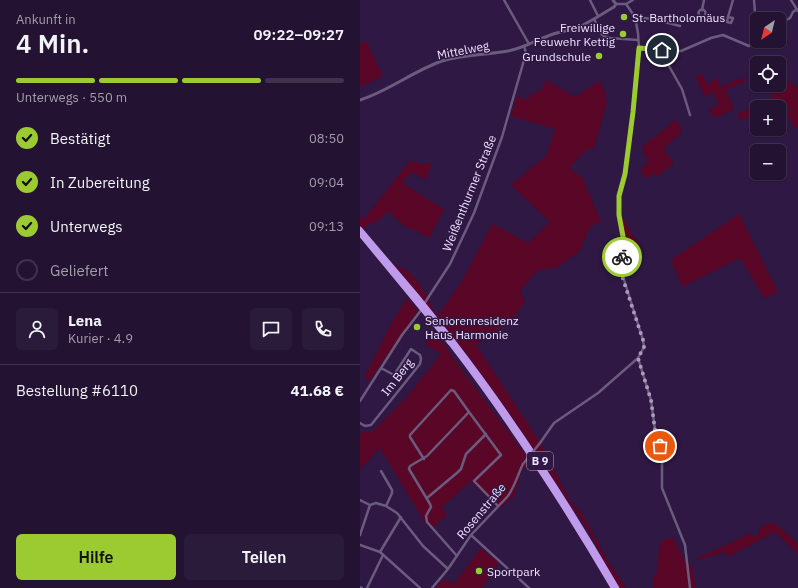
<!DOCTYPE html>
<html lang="de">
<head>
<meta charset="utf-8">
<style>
	body { margin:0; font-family:"IBM Plex Sans",sans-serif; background:#2b1b3a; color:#f1f3f6; height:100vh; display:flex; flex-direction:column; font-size:15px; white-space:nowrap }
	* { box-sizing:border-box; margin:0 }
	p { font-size:13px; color:#a39eac }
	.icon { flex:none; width:22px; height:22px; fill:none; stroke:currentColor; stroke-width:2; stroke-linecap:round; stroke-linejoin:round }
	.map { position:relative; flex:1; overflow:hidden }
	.drawer { display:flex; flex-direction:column; background:#231232; width:360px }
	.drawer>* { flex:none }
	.needle { width:26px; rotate:215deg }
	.buttons { position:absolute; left:390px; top:12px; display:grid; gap:8px }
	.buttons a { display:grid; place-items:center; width:36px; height:36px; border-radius:6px; background:#231232; box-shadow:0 1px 3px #0004,0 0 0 1px #40324d; font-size:20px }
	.pin { position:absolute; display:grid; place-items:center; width:34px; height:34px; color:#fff; margin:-17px; border:2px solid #fff; border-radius:50%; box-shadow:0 1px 4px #0007 }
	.courier { position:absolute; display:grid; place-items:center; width:40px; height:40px; margin:-20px; border:3px solid #9cca31; border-radius:50%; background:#fff; color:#222; box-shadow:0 1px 5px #0007 }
	.head em { font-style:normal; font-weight:600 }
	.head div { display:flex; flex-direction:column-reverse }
	.head { display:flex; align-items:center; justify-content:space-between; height:68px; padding:0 16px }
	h1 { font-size:26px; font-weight:600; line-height:30px }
	.bar { display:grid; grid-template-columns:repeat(4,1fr); gap:6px 4px; align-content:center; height:48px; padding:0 16px }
	.bar i { height:5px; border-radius:3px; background:#40324d }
	.bar .on { background:#9cca31 }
	.bar p { grid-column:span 4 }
	.line { display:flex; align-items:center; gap:10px; padding:0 16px; border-top:1px solid #40324d }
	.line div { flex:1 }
	.round { display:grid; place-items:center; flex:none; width:42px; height:42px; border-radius:6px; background:#2b1b3a }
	ol { padding:0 16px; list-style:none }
	li { display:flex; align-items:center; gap:12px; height:44px }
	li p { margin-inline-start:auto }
	li .icon { padding:4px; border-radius:50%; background:#9cca31; color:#111; stroke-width:4 }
	li:last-child { color:#a39eac }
	li i { width:22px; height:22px; border:2px solid #40324d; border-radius:50% }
	.action { display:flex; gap:8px; margin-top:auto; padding:8px 16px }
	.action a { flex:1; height:46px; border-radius:6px; background:#9cca31; color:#111; font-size:16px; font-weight:600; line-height:46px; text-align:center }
	.action a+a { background:#2b1b3a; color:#f1f3f6 }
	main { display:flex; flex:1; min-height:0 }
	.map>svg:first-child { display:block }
	.green { fill:#5a0627 }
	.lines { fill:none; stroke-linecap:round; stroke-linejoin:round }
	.minor { stroke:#6b5b7e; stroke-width:2.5 }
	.tertiary { stroke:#6b5b7e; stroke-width:3 }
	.trunk { stroke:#c09aeb; stroke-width:4.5 }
	.minor-bridge { stroke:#6b5b7e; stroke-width:2.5 }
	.trunk-bridge { stroke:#c09aeb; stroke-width:4.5 }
	.done { stroke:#ab9bbd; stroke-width:4; stroke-dasharray:0 7.2 }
	.route { stroke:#9cca31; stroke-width:5 }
	.poi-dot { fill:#9cca31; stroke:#2f1843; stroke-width:1.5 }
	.labels { text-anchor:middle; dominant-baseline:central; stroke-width:3; stroke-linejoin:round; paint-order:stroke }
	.shield { fill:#2f1843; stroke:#b5a5c6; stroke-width:1 }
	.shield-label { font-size:11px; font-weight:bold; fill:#eee2fe }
	.poi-label { font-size:12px; fill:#eee2fe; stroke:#2f1843; text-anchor:start }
	.street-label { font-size:12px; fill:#eee2fe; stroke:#2f1843 }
</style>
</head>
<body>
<main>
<section class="drawer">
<div class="head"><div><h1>4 Min.</h1><p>Ankunft in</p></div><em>09:22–09:27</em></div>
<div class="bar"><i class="on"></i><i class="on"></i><i class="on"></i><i></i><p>Unterwegs · 550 m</p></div>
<ol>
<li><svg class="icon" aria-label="check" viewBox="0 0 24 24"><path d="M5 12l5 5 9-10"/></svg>Bestätigt<p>08:50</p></li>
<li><svg class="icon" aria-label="check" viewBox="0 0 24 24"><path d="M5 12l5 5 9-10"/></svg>In Zubereitung<p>09:04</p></li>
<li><svg class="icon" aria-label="check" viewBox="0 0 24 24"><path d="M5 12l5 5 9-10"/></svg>Unterwegs<p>09:13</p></li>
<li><i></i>Geliefert</li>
</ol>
<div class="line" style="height:72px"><a class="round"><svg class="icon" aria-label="person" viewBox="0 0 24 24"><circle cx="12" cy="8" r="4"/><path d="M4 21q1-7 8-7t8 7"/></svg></a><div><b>Lena</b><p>Kurier · 4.9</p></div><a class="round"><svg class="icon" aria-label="chat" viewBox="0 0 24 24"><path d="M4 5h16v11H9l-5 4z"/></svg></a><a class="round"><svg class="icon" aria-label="phone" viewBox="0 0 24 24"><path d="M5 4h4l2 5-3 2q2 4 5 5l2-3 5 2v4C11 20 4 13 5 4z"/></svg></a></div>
<div class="line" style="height:52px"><div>Bestellung #6110</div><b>41.68 €</b></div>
<div class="action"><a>Hilfe</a><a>Teilen</a></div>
</section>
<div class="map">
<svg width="438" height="588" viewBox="0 0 438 588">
	<rect width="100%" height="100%" fill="#2f1843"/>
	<path class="green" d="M 6,41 L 23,76 L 0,87 L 0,44 Z
		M 342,74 L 348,85 L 351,83 L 352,80 L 357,79 L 361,87 L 373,81 L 387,78 L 388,80 L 368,89 L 366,91 L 374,109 L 356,118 L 348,111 L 359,104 L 352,92 L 345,96 L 335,77 Z
		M 422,76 L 438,88 L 438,127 L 435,128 L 426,113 L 430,111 L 426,103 L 417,107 L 397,107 L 397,114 L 380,120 L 377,114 L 412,99 L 411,92 L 426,86 Z
		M 186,80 L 215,97 L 239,81 L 244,89 L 247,102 L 234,148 L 226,150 L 209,168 L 224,179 L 226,187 L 241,221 L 229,228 L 220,251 L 196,268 L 178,270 L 160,291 L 165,302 L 150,322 L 116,345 L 181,444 L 210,500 L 223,515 L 249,563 L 266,588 L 259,588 L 227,529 L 154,420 L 111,360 L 35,265 C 58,271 67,298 77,317 L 104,278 L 132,224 L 168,243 L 190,222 L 151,185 L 187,155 L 195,129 L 151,116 L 157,96 L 167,100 L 171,93 L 173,94 L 182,89 Z
		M 315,120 L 318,123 L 322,132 L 303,149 L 314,163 L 297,177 L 294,173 L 287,179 L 280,170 L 289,160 L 282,152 L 285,150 L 282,146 L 299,134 Z
		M 50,161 L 65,164 L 72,162 L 66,180 L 52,172 L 42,182 L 59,194 L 84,209 L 69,238 L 55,230 L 44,226 L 28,211 L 18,221 L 9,224 L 3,230 L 0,227 L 0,216 L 4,219 Z
		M 260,213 L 281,248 L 271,258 L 264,274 L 262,270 L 264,241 Z
		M 379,214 L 418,292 L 404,298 L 380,258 L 322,287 L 311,260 Z
		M 47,298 L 58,311 L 9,381 L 4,378 L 32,322 Z
		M 75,330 L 95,361 L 170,461 L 162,470 L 154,496 L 139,509 L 111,481 L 82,507 L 87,515 L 71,529 L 64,521 L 20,448 L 0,469 L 0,436 L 2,432 L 12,432 L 45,399 L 81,354 L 65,344 Z
		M 411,522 C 421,527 430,536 438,544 L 438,554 L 415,532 L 368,557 L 365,552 C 356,554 341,561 334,560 L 391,533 L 393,537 L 400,533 L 398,529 Z
		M 313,537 L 323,558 L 332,566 L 336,588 L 293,588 L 294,584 L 292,578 L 296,576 L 300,543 L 303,540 Z
		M 121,548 L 139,563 L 122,588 L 75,588 L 83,580 L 95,583 Z"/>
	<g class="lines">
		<path class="minor" d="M 144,0 L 169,44
			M 230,0 L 238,16
			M 394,0 L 395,13 L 397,19
			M 431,0 L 438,11
			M 256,4 L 266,4 L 273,0
			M338.5 13a3.5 3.5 0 1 1 7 0a3.5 3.5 0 1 1-7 0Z
			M 342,10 L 344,0
			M 275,17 L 293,19 L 320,26
			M 368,17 L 373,18 L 371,23 L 367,22 Z
			M 368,17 L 373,0
			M 234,19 L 242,35 L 249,38 L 278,40
			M 419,24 L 430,18 L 433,12 L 437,9
			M 397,30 L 397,33
			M 279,48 L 321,51 L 351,38 L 363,35 L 389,46 L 397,39
			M 302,50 L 305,59 L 322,89 L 330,115
			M 64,304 L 90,264 L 114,213 L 142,137 L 166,53 L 164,46
			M 278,358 L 291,400 L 295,430 L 302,450 L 302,488 L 325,545 L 330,588
			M 0,401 L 42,335 L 62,309
			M 0,423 L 5,426 L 11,425 L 60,364 L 61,359 L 60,355 L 51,349 L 34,375 L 21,368
			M 180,443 L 194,423 L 238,393 L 278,358 L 284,347 L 283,340 L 261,270 L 264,242 L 260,220 L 259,196 L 265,174 L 273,112 L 279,48 L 278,33 L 275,17 L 266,4
			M 64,459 L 50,437 L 50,435 L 91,390 L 94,391 L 109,412
			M 21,471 L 32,490 L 32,493 L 26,506 L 37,513 L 63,546 L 88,569
			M 67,498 L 98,472 L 101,469 L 106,454 L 126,434
			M 0,500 L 10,505
			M 0,535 L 10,505 L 16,503 L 26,506
			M 111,535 L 169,588
			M 0,545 L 20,552 L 60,588
			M 20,552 L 41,517
			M 97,556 L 67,522 L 66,516 L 71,507 L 70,504 L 49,469 L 50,466 L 67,456 L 109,412 L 141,455 L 114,481 L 138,506
			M 0,587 L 2,588
			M 7,588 L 23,555
			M 72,588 L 88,569 L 111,535 L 148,496 C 155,486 158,474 163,464"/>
		<path class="tertiary" d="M 0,100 C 29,91 53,71 82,61 C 103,54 127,55 148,51 C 163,48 175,41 188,36 C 197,32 208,31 217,28 C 230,22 242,14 254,7 L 256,4 L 253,0"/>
		<path class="trunk" d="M 93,341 C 154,420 207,502 257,588
			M 90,343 C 150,421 203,503 253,588"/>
		<path class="minor-bridge" d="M 163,464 L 180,443"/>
		<path class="trunk-bridge" d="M 0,229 L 57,296 L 93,341
			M 0,234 L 90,343"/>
	</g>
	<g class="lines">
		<path class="done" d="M 262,257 L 261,273 L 283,340 L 284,347 L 278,358 L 291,400 L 295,430 L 300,446"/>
		<path class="route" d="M 262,257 L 264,242 L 259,215 L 259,196 L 265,174 L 273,112 L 279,48 L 302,50"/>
	</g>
	<g class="poi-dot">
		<circle cx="264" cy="17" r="4"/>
		<circle cx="263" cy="34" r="4"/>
		<circle cx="239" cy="56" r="4"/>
		<circle cx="57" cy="327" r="4"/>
		<circle cx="119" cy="571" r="4"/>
	</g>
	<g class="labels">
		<rect class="shield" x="167" y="452" width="26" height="18" rx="3"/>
		<g class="shield-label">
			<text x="180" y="461">B 9</text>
		</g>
		<g class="poi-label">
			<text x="272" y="17">St. Bartholomäus</text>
			<text x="255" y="27" text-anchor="end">Freiwillige<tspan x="255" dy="14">Feuwehr Kettig</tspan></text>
			<text x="231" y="56" text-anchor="end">Grundschule</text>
			<text x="65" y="320">Seniorenresidenz<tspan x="65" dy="14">Haus Harmonie</tspan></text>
			<text x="127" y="571">Sportpark</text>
		</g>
		<g class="street-label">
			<text transform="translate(103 50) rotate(-11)">Mittelweg</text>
			<text transform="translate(109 193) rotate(-68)">Weißenthurmer Straße</text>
			<text transform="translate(37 377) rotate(-52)">Im Berg</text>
			<text transform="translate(121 511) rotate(-50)">Rosenstraße</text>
		</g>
	</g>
</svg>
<div class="buttons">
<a><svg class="needle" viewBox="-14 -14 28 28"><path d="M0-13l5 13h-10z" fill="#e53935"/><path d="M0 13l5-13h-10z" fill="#a39eac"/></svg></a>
<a><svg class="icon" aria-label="locate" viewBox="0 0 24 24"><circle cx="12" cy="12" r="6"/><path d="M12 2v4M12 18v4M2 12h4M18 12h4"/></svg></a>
<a>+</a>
<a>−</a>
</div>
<div class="pin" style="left:300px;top:446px;background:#ea580c"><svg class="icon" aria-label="bag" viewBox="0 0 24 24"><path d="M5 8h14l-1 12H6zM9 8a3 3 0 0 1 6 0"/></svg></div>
<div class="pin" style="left:302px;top:50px;background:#1f2937"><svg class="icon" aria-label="home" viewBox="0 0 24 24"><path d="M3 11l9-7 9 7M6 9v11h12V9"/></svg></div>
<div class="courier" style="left:262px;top:257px"><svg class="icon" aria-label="bike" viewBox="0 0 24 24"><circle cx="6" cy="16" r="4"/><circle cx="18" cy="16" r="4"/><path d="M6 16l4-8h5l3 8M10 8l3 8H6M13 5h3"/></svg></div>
</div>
</main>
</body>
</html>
